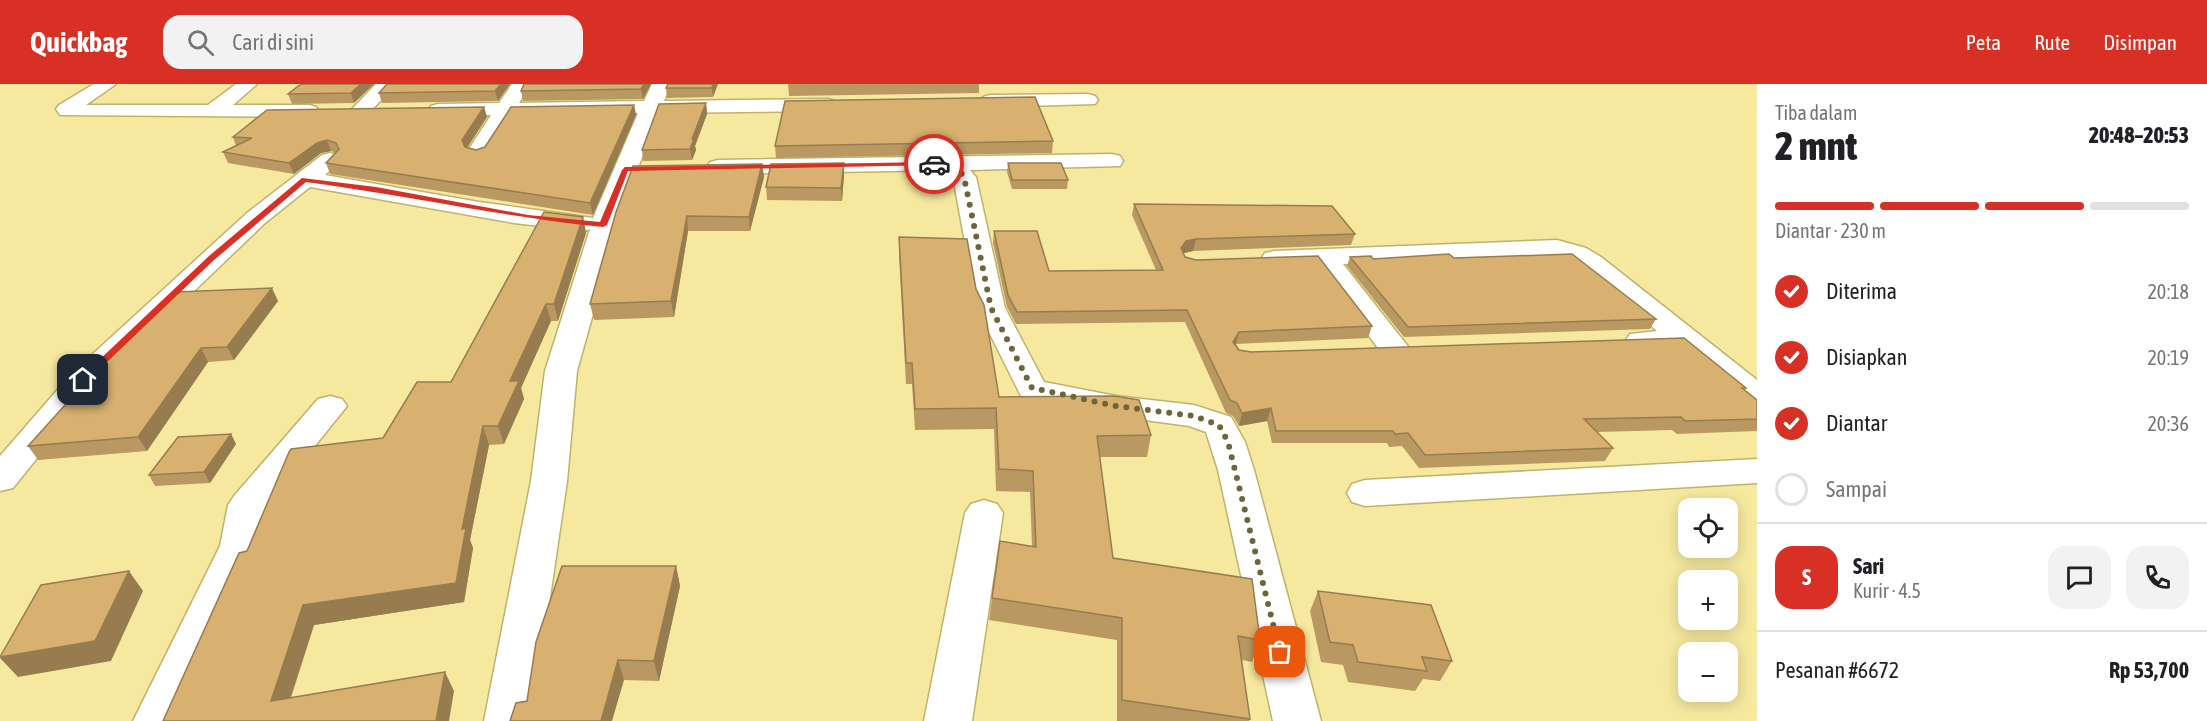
<!DOCTYPE html>
<html lang="id">
<head>
<meta charset="utf-8">
<style>
	body { margin:0; font-family:"Asap Condensed",sans-serif; background:#f2f2f2; color:#202124; height:100vh; display:flex; flex-direction:column; font-size:22px; white-space:nowrap }
	* { box-sizing:border-box; margin:0 }
	p { font-size:20px; color:#757577 }
	.icon { flex:none; width:33px; height:33px; fill:none; stroke:currentColor; stroke-width:2; stroke-linecap:round; stroke-linejoin:round }
	.map { position:relative; flex:1; overflow:hidden }
	.panel { display:flex; flex-direction:column; background:#fff; width:450px }
	.panel>* { flex:none }
	.tools { position:absolute; left:1678px; top:414px; display:grid; gap:12px }
	.tools a { display:grid; place-items:center; width:60px; height:60px; border-radius:12px; background:#fff; box-shadow:0 3px 15px #0003; font-size:30px }
	.pin { position:absolute; display:grid; place-items:center; width:51px; height:51px; color:#fff; margin:-26px; border-radius:12px; box-shadow:0 3px 9px #0006 }
	.courier { position:absolute; display:grid; place-items:center; width:60px; height:60px; margin:-30px; border:4px solid #d93025; border-radius:50%; background:#fff; color:#222; box-shadow:0 2px 8px #0007 }
	.head em { font-style:normal; font-weight:800 }
	.head div { display:flex; flex-direction:column-reverse }
	.head { display:flex; align-items:center; justify-content:space-between; height:102px; padding:0 18px }
	h1 { font-size:39px; font-weight:800; line-height:45px }
	.bar { display:grid; grid-template-columns:repeat(4,1fr); gap:9px 6px; align-content:center; height:72px; padding:0 18px }
	.bar i { height:8px; border-radius:4px; background:#e0e0e0 }
	.bar .active { background:#d93025 }
	.bar p { grid-column:span 4 }
	.line { display:flex; align-items:center; gap:15px; padding:0 18px; border-top:2px solid #e0e0e0 }
	.line div { flex:1 }
	.round { display:grid; place-items:center; flex:none; width:63px; height:63px; border-radius:18px; background:#f2f2f2 }
	ol { padding:0 18px; list-style:none }
	li { display:flex; align-items:center; gap:18px; height:66px }
	li p { margin-inline-start:auto }
	li .icon { padding:6px; border-radius:50%; background:#d93025; color:#fff; stroke-width:4 }
	li:last-child { color:#757577 }
	li i { width:33px; height:33px; border:3px solid #e0e0e0; border-radius:50% }
	header { display:flex; align-items:center; gap:36px; box-sizing:border-box; height:84px; padding:0 30px; background:#d93025; color:#fff }
	header strong { font-size:28px }
	nav { display:flex; gap:33px; margin-inline-start:auto; font-size:21px }
	.search { width:420px; height:54px; background:#f2f2f2; display:flex; align-items:center; gap:15px; box-sizing:border-box; padding:0 21px; border-radius:18px; color:#757577; font-size:22px }
	main { display:flex; flex:1; min-height:0 }
	.map>svg:first-child { display:block }
	.lines { fill:none; stroke-linecap:round; stroke-linejoin:round }
	.street-casing { stroke:#c0b26b; stroke-width:3 }
	.street { fill:#fff; fill-rule:evenodd }
	.wall { fill:#ba9861 }
	.shaded-wall { fill:#977c4f }
	.building { fill:#d8b171; stroke:#977c4f; stroke-width:1.5 }
	.route { fill:#d93025 }
	.done { stroke:#6e6538; stroke-width:6; stroke-dasharray:0 10.8 }
</style>
</head>
<body>
<header>
<strong>Quickbag</strong>
<div class="search"><svg class="icon" aria-label="search" viewBox="0 0 24 24"><circle cx="10" cy="10" r="6"/><path d="M15 15l6 6"/></svg>Cari di sini</div>
<nav><a>Peta</a><a>Rute</a><a>Disimpan</a></nav>
</header>
<main>
<div class="map">
<svg width="1757" height="637" viewBox="0 0 1757 637">
	<rect width="100%" height="100%" fill="#f6e99f"/>
	<g class="lines">
		<defs>
			<path id="street" d="M 94,0 L 116,0 L 86,21 L 208,21 L 236,0 L 257,0 L 233,21 L 309,21 L 316,23 L 319,27 L 316,31 L 309,33 L 60,31 L 56,25 L 59,21 Z
				M 376,0 L 396,0 L 368,30 L 354,30 L 351,26 Z
				M 512,0 L 530,0 L 519,19 L 644,17 L 652,0 L 666,0 L 669,4 L 664,17 L 828,15 L 835,17 L 838,21 L 835,25 L 828,27 L 659,29 L 616,141 L 612,162 L 577,287 L 567,397 L 532,637 L 484,637 L 531,397 L 545,287 L 590,145 L 584,147 L 514,139 L 310,103 L 265,139 L 94,303 L 13,404 L 0,407 L 0,372 L 72,289 L 247,129 L 322,71 L 330,69 L 338,71 L 341,76 L 325,91 L 479,118 L 593,134 L 638,29 L 512,31 L 486,73 L 478,75 L 470,73 L 467,68 L 491,31 L 438,32 L 431,30 L 428,26 L 431,22 L 438,20 L 499,19 Z
				M 1088,10 L 1095,12 L 1098,16 L 1095,20 L 990,23 L 983,21 L 980,17 L 983,13 L 990,11 Z
				M 1112,70 L 1120,72 L 1123,77 L 1120,82 L 970,86 L 976,93 L 1005,224 L 1044,298 L 1116,312 L 1194,321 L 1231,333 L 1245,358 L 1254,386 L 1321,637 L 1273,637 L 1218,386 L 1206,348 L 1189,342 L 1116,332 L 1021,312 L 977,224 L 953,93 L 947,86 L 718,90 L 710,88 L 707,83 L 710,78 L 718,76 Z
				M 1557,156 L 1586,164 L 1601,173 L 1757,296 L 1757,322 L 1745,319 L 1679,264 L 1641,265 L 1630,262 L 1626,256 L 1630,250 L 1657,247 C 1628,222 1591,183 1555,172 L 1343,180 L 1410,265 L 1406,272 L 1395,274 L 1384,272 L 1316,181 L 1274,183 L 1265,181 L 1261,175 L 1265,169 L 1274,167 Z
				M 330,312 L 342,315 L 347,322 L 265,424 L 260,462 L 181,637 L 133,637 L 220,462 L 228,421 L 234,412 L 318,315 Z
				M 1757,375 L 1757,399 L 1365,422 L 1352,418 L 1347,409 L 1352,400 L 1365,396 Z
				M 984,416 L 997,420 L 1003,429 L 972,637 L 924,637 L 965,429 L 971,420 Z"/>
		</defs>
		<use href="#street" class="street-casing"/>
		<use href="#street" class="street"/>
	</g>
	<path class="wall" d="M 374,0 L 354,19 L 292,20 L 288,10 Z
		M 510,0 L 498,17 L 382,19 L 379,9 Z
		M 524,0 L 651,0 L 643,15 L 523,17 L 521,7 Z
		M 668,0 L 718,0 L 713,13 L 667,14 L 666,4 Z
		M 788,0 L 979,0 L 979,9 L 789,12 Z
		M 706,19 L 707,30 L 695,62 L 696,66 L 692,76 L 643,77 L 642,66 Z
		M 634,21 L 636,31 L 593,131 L 330,90 L 326,79 L 336,69 L 331,67 L 321,69 L 294,90 L 228,79 L 223,68 L 236,62 L 233,53 L 484,23 L 487,33 L 467,64 L 476,66 Z
		M 1053,57 L 1052,69 L 776,74 L 775,62 Z
		M 844,79 L 844,91 L 842,117 L 767,116 L 766,103 Z
		M 1008,79 L 1068,96 L 1067,105 L 1012,105 L 1007,88 Z
		M 762,80 L 764,93 L 750,147 L 688,147 L 674,233 L 594,236 L 590,220 L 616,128 Z
		M 1134,120 L 1355,150 L 1351,161 L 1193,167 L 1184,169 L 1185,173 L 1372,242 L 1368,254 L 1236,260 L 1239,266 L 1251,268 L 1746,304 L 1745,306 L 1757,316 L 1757,347 L 1677,350 L 1672,346 L 1597,348 L 1613,364 L 1605,377 L 1419,384 L 1402,362 L 1389,363 L 1387,359 L 1272,359 L 1267,337 L 1239,342 L 1233,332 L 1226,329 L 1185,238 L 1016,240 L 1007,223 L 993,159 L 994,147 L 1049,187 L 1156,186 L 1132,131 Z
		M 583,133 L 586,149 L 558,237 L 551,237 L 521,304 L 524,315 L 504,360 L 489,361 L 470,456 L 473,464 L 464,518 L 314,541 L 291,614 L 454,607 L 163,637 L 247,467 L 451,298 Z
		M 899,153 L 976,205 L 999,313 L 1151,351 L 1147,373 L 1100,373 L 1113,474 L 1260,556 L 1252,578 L 1242,576 L 1250,635 L 1249,637 L 1117,637 L 1117,556 L 989,536 L 992,514 L 1032,462 L 1030,408 L 996,407 L 994,345 L 915,346 L 912,300 L 906,300 L 899,172 Z
		M 1350,173 L 1373,175 L 1454,174 L 1656,235 L 1650,245 L 1404,253 L 1347,182 Z
		M 278,217 L 234,276 L 208,278 L 147,367 L 38,376 L 28,362 Z
		M 231,350 L 236,360 L 210,399 L 155,402 L 149,391 Z
		M 676,482 L 680,502 L 659,597 L 624,596 L 527,617 Z
		M 1318,507 L 1452,577 L 1440,597 L 1423,595 L 1415,607 L 1348,598 L 1343,581 L 1321,578 L 1310,527 Z"/>
	<path class="shaded-wall" d="M 361,0 L 374,0 L 354,19 L 351,9 Z
		M 501,0 L 510,0 L 498,17 L 495,7 Z
		M 644,0 L 651,0 L 643,15 L 641,5 Z
		M 713,0 L 718,0 L 713,13 L 712,4 Z
		M 706,19 L 707,30 L 695,62 L 696,66 L 692,76 L 690,65 L 692,55 Z
		M 634,21 L 636,31 L 593,131 L 590,119 Z
		M 484,23 L 487,33 L 465,67 L 462,56 Z
		M 327,56 L 331,67 L 321,69 L 294,90 L 289,79 L 317,59 Z
		M 844,79 L 844,91 L 842,117 L 841,104 Z
		M 762,80 L 764,93 L 750,147 L 749,133 Z
		M 687,132 L 688,147 L 674,233 L 671,217 Z
		M 583,133 L 586,149 L 558,237 L 554,220 Z
		M 1196,155 L 1193,167 L 1184,169 L 1178,176 L 1181,164 L 1186,157 Z
		M 272,204 L 278,217 L 234,276 L 227,263 Z
		M 546,220 L 551,237 L 521,304 L 524,315 L 504,360 L 498,342 L 510,297 Z
		M 1239,248 L 1236,260 L 1230,270 L 1233,258 Z
		M 201,264 L 208,278 L 147,367 L 138,353 Z
		M 1271,324 L 1267,337 L 1239,342 L 1242,329 Z
		M 483,342 L 489,361 L 470,456 L 473,464 L 464,518 L 314,541 L 283,636 L 271,617 L 303,521 L 462,445 Z
		M 231,350 L 236,360 L 210,399 L 204,388 Z
		M 676,482 L 680,502 L 659,597 L 654,577 Z
		M 129,487 L 143,507 L 111,577 L 18,593 L 0,574 Z
		M 618,576 L 624,596 L 612,637 L 601,637 Z
		M 445,588 L 454,607 L 449,637 L 436,637 Z"/>
	<path class="building" d="M 301,0 L 361,0 L 351,9 L 288,10 Z
		M 387,0 L 501,0 L 495,7 L 379,9 Z
		M 524,0 L 644,0 L 641,5 L 521,7 Z
		M 668,0 L 713,0 L 712,4 L 666,4 Z
		M 1035,13 L 1053,57 L 775,62 L 785,17 Z
		M 706,19 L 692,55 L 694,55 L 690,65 L 642,66 L 659,20 Z
		M 634,21 L 590,119 L 326,79 L 339,65 L 336,59 L 327,56 L 317,59 L 289,79 L 223,68 L 252,54 L 233,53 L 267,26 L 484,23 L 462,56 L 465,63 L 476,66 L 485,63 L 511,23 Z
		M 844,79 L 841,104 L 766,103 L 771,80 Z
		M 1008,79 L 1061,79 L 1068,96 L 1012,96 Z
		M 762,80 L 749,133 L 687,132 L 671,217 L 590,220 L 616,128 L 633,82 Z
		M 1134,120 L 1332,122 L 1355,150 L 1196,155 L 1186,157 L 1181,164 L 1185,173 L 1196,176 L 1318,172 L 1372,242 L 1239,248 L 1233,258 L 1239,266 L 1251,268 L 1684,254 L 1746,304 L 1742,304 L 1757,316 L 1757,335 L 1685,337 L 1681,333 L 1584,335 L 1613,364 L 1425,371 L 1408,349 L 1395,350 L 1393,347 L 1276,347 L 1271,324 L 1242,329 L 1237,319 L 1230,316 L 1187,226 L 1017,228 L 1008,211 L 994,147 L 1037,147 L 1049,187 L 1163,186 Z
		M 544,128 L 583,133 L 554,220 L 546,220 L 510,297 L 519,297 L 498,342 L 483,342 L 462,445 L 466,444 L 456,499 L 303,521 L 271,617 L 445,588 L 436,637 L 163,637 L 239,469 L 247,467 L 289,368 L 291,365 L 383,354 L 417,298 L 451,298 Z
		M 899,153 L 967,155 L 976,205 L 984,221 L 999,313 L 1114,312 L 1139,316 L 1151,351 L 1097,352 L 1113,474 L 1252,495 L 1260,556 L 1238,552 L 1250,635 L 1122,616 L 1122,534 L 992,514 L 1000,457 L 1036,463 L 1033,387 L 999,385 L 996,324 L 915,325 L 912,279 L 906,279 Z
		M 1449,170 L 1454,174 L 1572,170 L 1656,235 L 1408,243 L 1350,173 L 1371,172 L 1373,175 Z
		M 272,204 L 227,263 L 201,264 L 138,353 L 28,362 L 120,260 L 176,208 Z
		M 231,350 L 204,388 L 149,391 L 178,353 Z
		M 562,482 L 676,482 L 654,577 L 618,576 L 601,637 L 510,637 L 516,619 L 527,617 L 536,558 Z
		M 129,487 L 95,557 L 0,573 L 41,501 Z
		M 1318,507 L 1431,521 L 1452,577 L 1422,573 L 1427,587 L 1358,578 L 1353,561 L 1330,558 Z"/>
	<path class="route" d="M 934,78 L 937,81 L 628,87 L 607,141 L 603,143 C 503,133 405,111 306,98 L 214,176 L 86,298 L 78,296 L 209,172 L 302,94 L 376,103 L 528,131 L 600,138 L 622,86 L 625,83 Z"/>
	<g class="lines">
		<path class="done" d="M 934,80 L 954,80 L 964,93 L 991,224 L 1032,304 L 1116,322 L 1194,332 L 1219,341 L 1228,358 L 1280,568"/>
	</g>
</svg>
<div class="tools">
<a><svg class="icon" aria-label="locate" viewBox="0 0 24 24"><circle cx="12" cy="12" r="6"/><path d="M12 2v4M12 18v4M2 12h4M18 12h4"/></svg></a>
<a>+</a>
<a>−</a>
</div>
<div class="pin" style="left:1280px;top:568px;background:#ea580c"><svg class="icon" aria-label="bag" viewBox="0 0 24 24"><path d="M5 8h14l-1 12H6zM9 8a3 3 0 0 1 6 0"/></svg></div>
<div class="pin" style="left:83px;top:296px;background:#1f2937"><svg class="icon" aria-label="home" viewBox="0 0 24 24"><path d="M3 11l9-7 9 7M6 9v11h12V9"/></svg></div>
<div class="courier" style="left:934px;top:80px"><svg class="icon" aria-label="car" viewBox="0 0 24 24"><path d="M5 17H2v-5l4-1 3-4h7l3 4 3 1v5h-3M9 17h6M6 11h13"/><circle cx="7" cy="17" r="2"/><circle cx="17" cy="17" r="2"/></svg></div>
</div>
<section class="panel">
<div class="head"><div><h1>2 mnt</h1><p>Tiba dalam</p></div><em>20:48–20:53</em></div>
<div class="bar"><i class="active"></i><i class="active"></i><i class="active"></i><i></i><p>Diantar · 230 m</p></div>
<ol>
<li><svg class="icon" aria-label="check" viewBox="0 0 24 24"><path d="M5 12l5 5 9-10"/></svg>Diterima<p>20:18</p></li>
<li><svg class="icon" aria-label="check" viewBox="0 0 24 24"><path d="M5 12l5 5 9-10"/></svg>Disiapkan<p>20:19</p></li>
<li><svg class="icon" aria-label="check" viewBox="0 0 24 24"><path d="M5 12l5 5 9-10"/></svg>Diantar<p>20:36</p></li>
<li><i></i>Sampai</li>
</ol>
<div class="line" style="height:108px"><b class="round" style="background:#d93025;color:#fff">S</b><div><b>Sari</b><p>Kurir · 4.5</p></div><a class="round"><svg class="icon" aria-label="chat" viewBox="0 0 24 24"><path d="M4 5h16v11H9l-5 4z"/></svg></a><a class="round"><svg class="icon" aria-label="phone" viewBox="0 0 24 24"><path d="M5 4h4l2 5-3 2q2 4 5 5l2-3 5 2v4C11 20 4 13 5 4z"/></svg></a></div>
<div class="line" style="height:78px"><div>Pesanan #6672</div><b>Rp 53,700</b></div>
</section>
</main>
</body>
</html>
